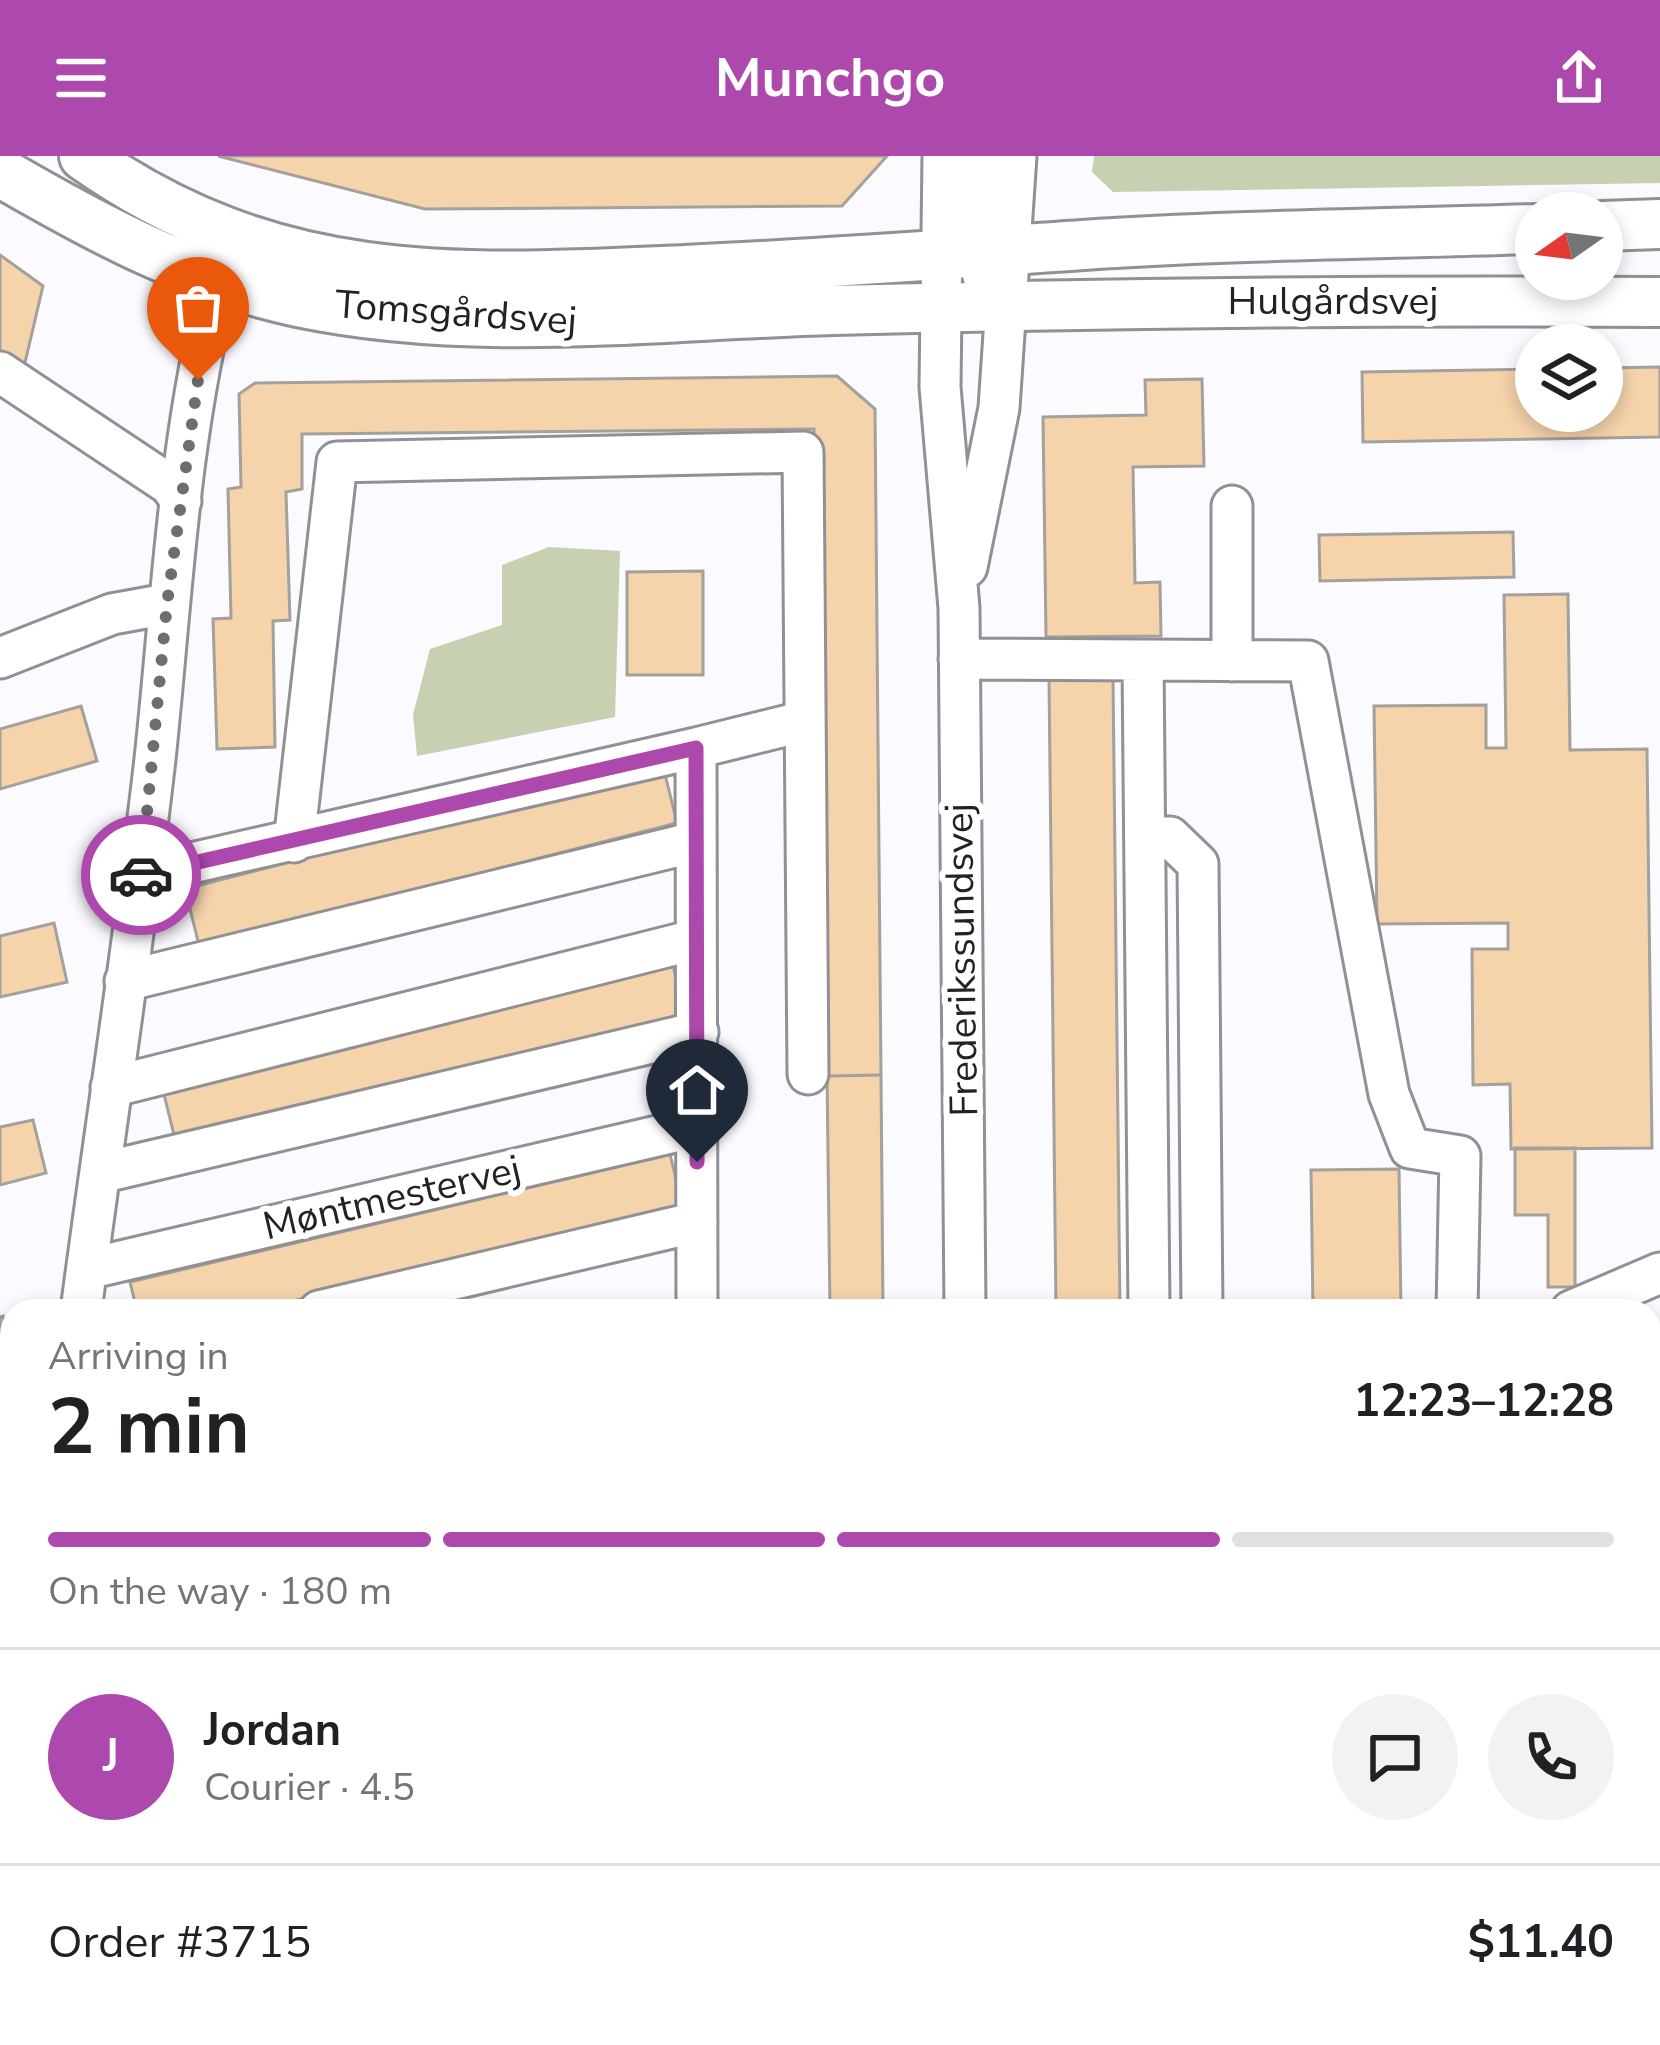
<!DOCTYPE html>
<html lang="en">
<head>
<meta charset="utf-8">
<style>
	body { margin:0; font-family:"Nunito Sans",sans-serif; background:#f2f2f2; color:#202124; height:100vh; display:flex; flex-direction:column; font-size:45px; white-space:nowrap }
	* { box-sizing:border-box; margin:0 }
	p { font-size:39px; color:#757577 }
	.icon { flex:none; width:66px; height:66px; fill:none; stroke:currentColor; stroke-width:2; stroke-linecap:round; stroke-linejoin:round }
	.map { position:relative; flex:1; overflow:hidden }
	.details { position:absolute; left:0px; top:1143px; width:1662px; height:747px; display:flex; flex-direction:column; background:#fff; border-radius:36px 36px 0 0; box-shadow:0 6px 18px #0003 }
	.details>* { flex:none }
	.needle { width:78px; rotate:256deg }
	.buttons { position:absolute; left:1515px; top:36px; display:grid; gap:24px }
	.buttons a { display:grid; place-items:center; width:108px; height:108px; border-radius:50%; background:#fff; box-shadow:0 6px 18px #0003; font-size:60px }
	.pin { position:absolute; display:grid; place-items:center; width:102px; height:102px; color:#fff; margin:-123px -51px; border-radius:50% 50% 50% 0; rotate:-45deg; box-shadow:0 0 12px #0007 }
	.pin .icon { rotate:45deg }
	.courier { position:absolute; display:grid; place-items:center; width:120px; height:120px; margin:-60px; border:9px solid #ad48ad; border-radius:50%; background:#fff; color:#222; box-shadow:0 3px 15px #0007 }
	.headline em { font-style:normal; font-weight:700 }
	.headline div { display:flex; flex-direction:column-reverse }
	.headline { display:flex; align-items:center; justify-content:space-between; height:204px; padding:0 48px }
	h1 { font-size:78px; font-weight:700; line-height:90px }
	.bar { display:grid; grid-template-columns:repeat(4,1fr); gap:18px 12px; align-content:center; height:144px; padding:0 48px }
	.bar i { height:15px; border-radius:9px; background:#e0e0e0 }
	.bar .selected { background:#ad48ad }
	.bar p { grid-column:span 4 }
	.line { display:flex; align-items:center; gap:30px; padding:0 48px; border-top:3px solid #e0e0e0 }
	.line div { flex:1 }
	.round { display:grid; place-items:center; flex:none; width:126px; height:126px; border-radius:63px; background:#f2f2f2 }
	header { display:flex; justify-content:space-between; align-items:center; height:156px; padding:0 48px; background:#ad48ad; color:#fff; font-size:54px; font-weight:700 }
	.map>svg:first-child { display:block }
	.green { fill:#c7d1b1 }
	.building { fill:#f5d3ab; stroke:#a4a09c; stroke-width:3 }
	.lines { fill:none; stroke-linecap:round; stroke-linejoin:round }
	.major-tunnel { stroke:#d0cfd3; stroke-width:48; stroke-dasharray:48 24; stroke-linecap:butt }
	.minor-casing { stroke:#919095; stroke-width:45 }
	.major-casing { stroke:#919095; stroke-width:54 }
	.minor { stroke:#fff; stroke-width:39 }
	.major { stroke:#fff; stroke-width:48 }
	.done { stroke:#6e6e71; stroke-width:12; stroke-dasharray:0 21.6 }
	.route { stroke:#ad48ad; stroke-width:15 }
	.labels { text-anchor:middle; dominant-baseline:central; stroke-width:12; stroke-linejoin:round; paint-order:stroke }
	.street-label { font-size:39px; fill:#222224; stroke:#fff }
</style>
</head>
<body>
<header><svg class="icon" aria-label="menu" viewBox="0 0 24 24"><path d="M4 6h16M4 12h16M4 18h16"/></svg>Munchgo<svg class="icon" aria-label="share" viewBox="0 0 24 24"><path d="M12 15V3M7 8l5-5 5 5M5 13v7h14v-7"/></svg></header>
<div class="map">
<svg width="1660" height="1889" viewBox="0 0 1660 1889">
	<rect width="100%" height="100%" fill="#fbfaff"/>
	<path class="green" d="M 1094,0 L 1660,0 L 1660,27 L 1113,36 L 1092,16 Z
		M 549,391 L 620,395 L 615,561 L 417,600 L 413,559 L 430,493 L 502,469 L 502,409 Z
		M 1660,1529 L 1660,1825 L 1650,1830 L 1650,1537 Z"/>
	<path class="building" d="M 218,0 L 887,0 L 842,50 L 425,53 Z
		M 0,99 L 43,130 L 24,211 L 0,205 Z
		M 1660,211 L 1660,281 L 1363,286 L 1362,216 L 1536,213 L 1536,255 L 1602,255 L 1602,212 Z
		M 837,220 L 875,253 L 881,919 L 827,920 L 814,273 L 302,278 L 302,333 L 286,336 L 290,464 L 273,465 L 275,591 L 217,593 L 213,463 L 231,462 L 228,333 L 241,331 L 239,238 L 255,227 Z
		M 1202,223 L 1204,310 L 1133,311 L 1135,427 L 1160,426 L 1161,480 L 1046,481 L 1043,261 L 1146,259 L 1145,224 Z
		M 1513,376 L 1514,421 L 1320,425 L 1319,379 Z
		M 703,415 L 703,519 L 627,519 L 627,416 Z
		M 1568,438 L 1570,594 L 1647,593 L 1652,992 L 1511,993 L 1510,928 L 1473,929 L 1472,793 L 1508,793 L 1508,767 L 1377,768 L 1374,550 L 1486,549 L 1486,592 L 1506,592 L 1504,439 Z
		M 1113,521 L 1120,1155 L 1056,1155 L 1049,522 Z
		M 81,550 L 97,605 L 0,633 L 0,573 Z
		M 663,610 L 677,667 L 199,789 L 185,733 Z
		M 54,767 L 67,826 L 0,841 L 0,780 Z
		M 672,805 L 686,862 L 176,987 L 162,930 Z
		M 881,919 L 883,1155 L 830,1155 L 827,920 Z
		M 33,964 L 46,1017 L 0,1029 L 0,971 Z
		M 1515,992 L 1575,992 L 1575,1131 L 1548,1131 L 1548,1059 L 1515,1059 Z
		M 670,998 L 683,1053 L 250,1155 L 137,1155 L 130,1126 Z
		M 1399,1013 L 1401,1155 L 1313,1155 L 1311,1014 Z
		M 3,1160 L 12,1215 L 0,1218 L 0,1161 Z
		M 1660,1290 L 1660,1361 L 1650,1366 L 1650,1294 Z
		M 141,1878 L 336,1878 L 339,1889 L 97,1889 Z
		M 1476,1878 L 1518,1878 L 1518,1885 L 1478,1889 Z"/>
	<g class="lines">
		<path class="major-tunnel" d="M 1319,1889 L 1333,1878
			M 1423,1889 L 1438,1878"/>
		<defs>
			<path id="minor" d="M 943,0 L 940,231 L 959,452 L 965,1155
				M 978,0 L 973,85 L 984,123
				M 0,216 L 170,329 L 181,345
				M 1232,350 L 1232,505
				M 967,411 L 999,252 L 1016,0
				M 0,502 L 112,458 L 167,448
				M 959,503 L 1308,505 L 1389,938 L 1410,992 L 1460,1000 L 1457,1155
				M 1143,505 L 1149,1155
				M 696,592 L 805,565
				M 1145,681 L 1170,681 L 1198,708 L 1202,1155
				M 294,686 L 337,306 L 803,296 L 808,918
				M 139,719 L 696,592 L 697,1155
				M 125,825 L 695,686
				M 111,931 L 694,784
				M 100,1017 L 698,876
				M 87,1113 L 696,971
				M 81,1155 C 105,971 134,788 155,603 C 172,444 178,281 219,125
				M 319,1155 L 697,1066
				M 1571,1155 L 1660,1117
				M 1650,1265 L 1660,1260
				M 1650,1459 L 1660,1473
				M 0,1778 L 12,1687
				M 0,1844 L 12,1841
				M 935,1878 L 936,1889
				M 989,1878 L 991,1889
				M 1033,1878 L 1036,1889
				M 631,1889 L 679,1878
				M 1187,1889 L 1196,1878
				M 1371,1889 L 1380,1878"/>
			<path id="major" d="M 84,0 C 277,136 461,124 685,114 C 818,108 950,98 1083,89 C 1233,79 1385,78 1536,73
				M 0,16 C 95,71 190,123 298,146 C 475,183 655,159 833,154 C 1109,147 1384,144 1660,146
				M 1602,70 L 1660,68
				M 1650,1509 L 1660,1502
				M 1650,1655 L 1660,1648
				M 1650,1728 L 1660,1721
				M 1650,1856 L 1660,1851
				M 1264,1889 L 1272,1878
				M 1589,1889 L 1609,1878"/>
		</defs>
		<use href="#minor" class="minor-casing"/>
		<use href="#major" class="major-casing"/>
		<use href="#minor" class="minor"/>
		<use href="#major" class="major"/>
	</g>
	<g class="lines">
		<path class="done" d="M 141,719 L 167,448 L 198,224"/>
		<path class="route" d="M 141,719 L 696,592 L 697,1006"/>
	</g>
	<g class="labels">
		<g class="street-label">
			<text x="1333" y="145">Hulgårdsvej</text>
			<text transform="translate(456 157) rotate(4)">Tomsgårdsvej</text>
			<text transform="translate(962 804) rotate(-91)">Frederikssundsvej</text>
			<text transform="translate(392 1042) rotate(-13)">Møntmestervej</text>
		</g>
	</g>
</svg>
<div class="buttons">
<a><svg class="needle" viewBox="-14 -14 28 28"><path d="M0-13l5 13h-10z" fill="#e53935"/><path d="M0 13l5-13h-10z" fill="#757577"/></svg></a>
<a><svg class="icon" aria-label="layers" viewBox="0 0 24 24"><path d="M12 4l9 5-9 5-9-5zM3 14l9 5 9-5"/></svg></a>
</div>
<div class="pin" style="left:198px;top:224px;background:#ea580c"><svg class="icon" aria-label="bag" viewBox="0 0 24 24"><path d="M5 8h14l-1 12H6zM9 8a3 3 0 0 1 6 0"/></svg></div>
<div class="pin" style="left:697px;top:1006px;background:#1f2937"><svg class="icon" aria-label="home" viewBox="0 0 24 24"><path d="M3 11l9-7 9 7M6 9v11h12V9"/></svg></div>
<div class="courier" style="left:141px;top:719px"><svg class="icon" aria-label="car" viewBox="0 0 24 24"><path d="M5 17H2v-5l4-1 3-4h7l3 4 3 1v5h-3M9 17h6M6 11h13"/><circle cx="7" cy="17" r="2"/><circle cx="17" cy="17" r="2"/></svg></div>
<section class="details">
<div class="headline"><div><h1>2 min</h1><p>Arriving in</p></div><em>12:23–12:28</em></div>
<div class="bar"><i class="selected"></i><i class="selected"></i><i class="selected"></i><i></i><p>On the way · 180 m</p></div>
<div class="line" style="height:216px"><b class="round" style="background:#ad48ad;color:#fff">J</b><div><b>Jordan</b><p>Courier · 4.5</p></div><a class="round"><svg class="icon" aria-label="chat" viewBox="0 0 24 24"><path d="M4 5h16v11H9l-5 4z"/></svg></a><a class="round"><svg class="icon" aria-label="phone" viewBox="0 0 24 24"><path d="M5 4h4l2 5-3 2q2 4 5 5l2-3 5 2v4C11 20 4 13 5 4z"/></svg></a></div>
<div class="line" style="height:156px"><div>Order #3715</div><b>$11.40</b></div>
</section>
</div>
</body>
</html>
